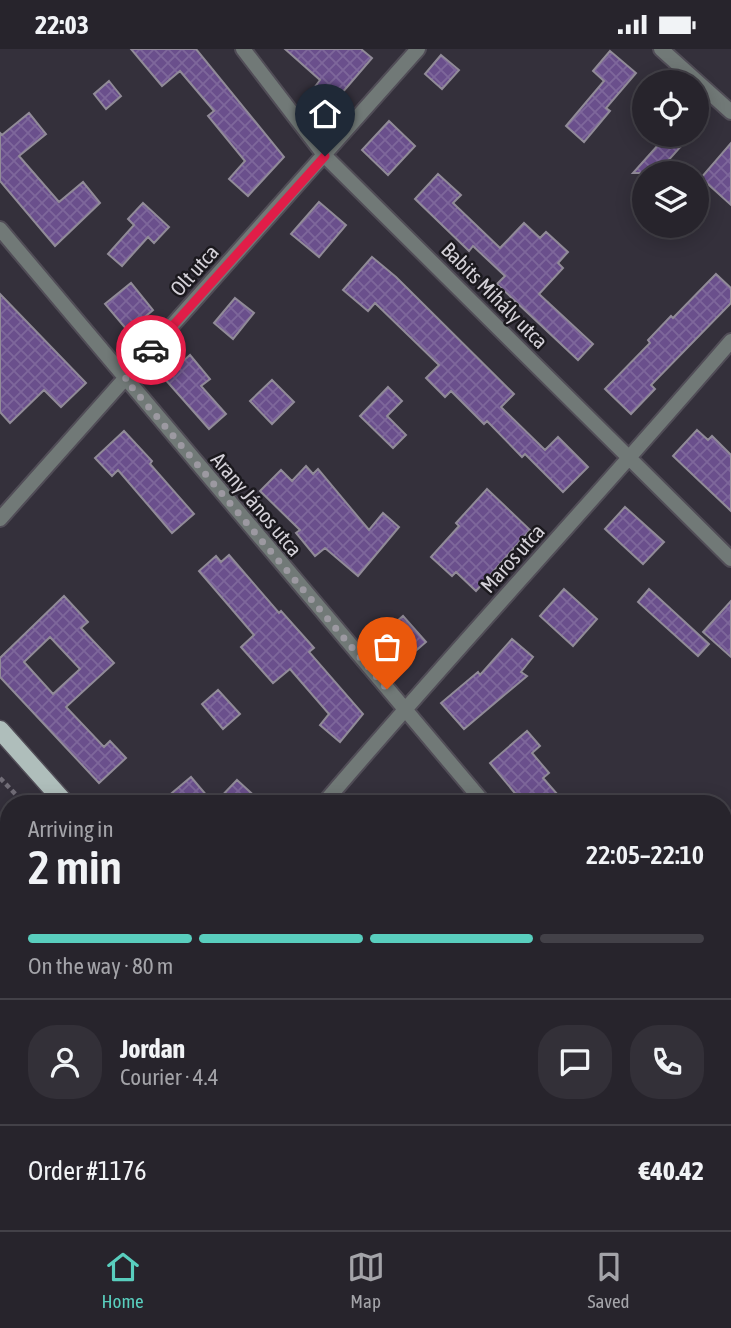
<!DOCTYPE html>
<html lang="en">
<head>
<meta charset="utf-8">
<style>
	body { margin:0; font-family:"Asap Condensed",sans-serif; background:#333038; color:#f1f3f6; height:100vh; display:flex; flex-direction:column; font-size:26px; white-space:nowrap }
	* { box-sizing:border-box; margin:0 }
	p { font-size:23px; color:#a4a4a9 }
	.icon { flex:none; width:38px; height:38px; fill:none; stroke:currentColor; stroke-width:2; stroke-linecap:round; stroke-linejoin:round }
	.map { position:relative; flex:1; overflow:hidden }
	.drawer { position:absolute; left:0px; top:746px; width:732px; height:436px; display:flex; flex-direction:column; background:#27242c; border-radius:28px 28px 0 0; box-shadow:0 4px 18px #0003,0 0 0 2px #434148 }
	.drawer>* { flex:none }
	.fabs { position:absolute; left:632px; top:21px; display:grid; gap:14px }
	.fabs a { display:grid; place-items:center; width:77px; height:77px; border-radius:50%; background:#27242c; box-shadow:0 4px 18px #0003,0 0 0 2px #434148; font-size:35px }
	.pin { position:absolute; display:grid; place-items:center; width:60px; height:60px; color:#fff; margin:-72px -30px; border-radius:50% 50% 50% 0; rotate:-45deg; box-shadow:0 0 7px #0007 }
	.pin .icon { rotate:45deg }
	.courier { position:absolute; display:grid; place-items:center; width:70px; height:70px; margin:-35px; border:5px solid #e11d48; border-radius:50%; background:#fff; color:#222; box-shadow:0 2px 9px #0007 }
	.summary em { font-style:normal; font-weight:600 }
	.summary div { display:flex; flex-direction:column-reverse }
	.summary { display:flex; align-items:center; justify-content:space-between; height:119px; padding:0 28px }
	h1 { font-size:46px; font-weight:600; line-height:52px }
	.bar { display:grid; grid-template-columns:repeat(4,1fr); gap:10px 7px; align-content:center; height:84px; padding:0 28px }
	.bar i { height:9px; border-radius:5px; background:#434148 }
	.bar .on { background:#59cebe }
	.bar p { grid-column:span 4 }
	.line { display:flex; align-items:center; gap:18px; padding:0 28px; border-top:2px solid #434148 }
	.line div { flex:1 }
	.round { display:grid; place-items:center; flex:none; width:74px; height:74px; border-radius:28px; background:#333038 }
	.status { display:flex; justify-content:space-between; align-items:center; height:49px; padding:0 35px; background:#27242c; direction:ltr }
	.status svg { height:19px; fill:currentColor }
	.menu { display:flex; justify-content:space-around; align-items:center; height:98px; border-top:2px solid #434148; background:#27242c; font-size:19px; color:#a4a4a9 }
	.menu a { display:grid; justify-items:center; gap:4px }
	.menu .on { color:#59cebe }
	.map>svg:first-child { display:block }
	.building { fill:url(#building-cross-hatch); stroke:#918b98; stroke-width:2; fill-rule:evenodd }
	.lines { fill:none; stroke-linecap:round; stroke-linejoin:round }
	.street-casing { stroke:#514d57; stroke-width:18 }
	.primary-casing { stroke:#514d57; stroke-width:21 }
	.path { stroke:#716d77; stroke-width:4.5; stroke-dasharray:5 3.5; stroke-linecap:butt }
	.street { stroke:#717977; stroke-width:14 }
	.primary { stroke:#afbebb; stroke-width:18 }
	.done { stroke:#9c99a1; stroke-width:7; stroke-dasharray:0 12.6 }
	.route { stroke:#e11d48; stroke-width:9 }
	.labels { text-anchor:middle; dominant-baseline:central; stroke-width:5; stroke-linejoin:round; paint-order:stroke }
	.street-label { font-size:21px; fill:#d4d1d8; stroke:#1b191e }
</style>
</head>
<body>
<div class="status"><b>22:03</b><svg viewBox="0 0 49 12"><path d="M0 12V9h3v3zM5 12V6h3v6zM10 12V3h3v9zM15 12V0h3v12zM26 1h20v11H26zM47 4h2v5h-2z"/></svg></div>
<div class="map">
<svg width="731" height="1181" viewBox="0 0 731 1181">
	<defs>
		<pattern id="building-cross-hatch" width="8" height="8" patternUnits="userSpaceOnUse" patternTransform="scale(1.75)"><rect width="8" height="8" fill="#6a4f8c"/><path d="M0 0l8 8M0 8l8-8" fill="none" stroke="#7e679b"/></pattern>
	</defs>
	<rect width="100%" height="100%" fill="#34303b"/>
	<path class="building" d="M 131,0 L 196,0 L 284,108 L 248,147 L 229,130 L 245,112 L 208,67 L 214,62 L 180,22 L 162,37 Z
		M 285,0 L 361,0 L 372,9 L 329,59 L 311,43 L 320,31 Z
		M 610,2 L 636,24 L 606,59 L 610,62 L 584,93 L 566,77 L 604,32 L 593,22 Z
		M 441,6 L 459,21 L 442,40 L 425,25 Z
		M 109,32 L 121,47 L 106,60 L 94,45 Z
		M 29,64 L 46,85 L 19,107 L 59,153 L 83,133 L 100,154 L 55,197 L 0,132 L 0,84 L 2,86 Z
		M 389,72 L 415,97 L 388,126 L 362,101 Z
		M 667,86 L 691,86 L 657,124 L 633,124 Z
		M 731,94 L 731,156 L 701,129 Z
		M 438,125 L 461,146 L 453,154 L 500,199 L 524,174 L 540,189 L 546,183 L 568,203 L 558,214 L 563,219 L 539,245 L 593,295 L 578,311 L 497,235 L 505,227 L 473,197 L 469,202 L 415,150 Z
		M 319,153 L 346,176 L 319,208 L 291,185 Z
		M 143,154 L 169,178 L 154,194 L 148,188 L 122,217 L 108,205 L 134,176 L 128,170 Z
		M 372,208 L 396,228 L 514,345 L 501,358 L 545,401 L 558,388 L 588,418 L 563,443 L 525,405 L 522,408 L 487,372 L 484,375 L 451,342 L 445,348 L 426,329 L 439,316 L 375,254 L 368,262 L 343,241 Z
		M 716,225 L 731,239 L 731,254 L 651,336 L 655,340 L 631,365 L 605,340 L 650,294 L 648,291 L 671,267 L 673,269 Z
		M 131,234 L 153,261 L 128,282 L 105,255 Z
		M 0,245 L 86,334 L 61,358 L 44,341 L 10,374 L 0,363 Z
		M 235,249 L 254,264 L 233,290 L 214,274 Z
		M 190,306 L 210,330 L 201,337 L 226,365 L 209,380 L 164,329 Z
		M 272,331 L 294,353 L 272,375 L 250,352 Z
		M 388,338 L 402,352 L 387,367 L 406,386 L 393,399 L 360,367 Z
		M 697,381 L 708,391 L 712,387 L 731,406 L 731,462 L 673,407 Z
		M 124,382 L 152,412 L 150,415 L 194,465 L 172,484 L 118,421 L 112,427 L 95,409 Z
		M 306,417 L 313,425 L 318,420 L 369,481 L 383,464 L 399,478 L 358,527 L 325,499 L 315,507 L 296,484 L 300,481 L 260,442 L 281,421 L 292,432 Z
		M 487,440 L 530,481 L 476,542 L 456,523 L 452,527 L 431,508 L 459,477 L 456,474 Z
		M 625,458 L 664,493 L 643,515 L 605,480 Z
		M 229,506 L 279,564 L 281,562 L 314,599 L 309,603 L 363,665 L 340,693 L 320,676 L 329,665 L 290,620 L 273,634 L 241,598 L 254,586 L 199,522 L 216,507 L 221,513 Z
		M 564,540 L 597,570 L 573,597 L 540,567 Z
		M 649,540 L 709,595 L 698,607 L 638,553 Z
		M 64,547 L 88,573 L 81,579 L 114,614 L 66,658 L 104,698 L 110,692 L 126,709 L 99,734 L 0,628 L 0,609 ZM 50,588 L 80,620 L 53,645 L 24,613 Z
		M 731,552 L 731,608 L 703,583 Z
		M 403,567 L 426,593 L 405,611 L 382,585 Z
		M 512,590 L 533,608 L 521,623 L 527,627 L 464,680 L 441,654 L 478,623 L 480,626 Z
		M 218,641 L 240,665 L 223,680 L 202,655 Z
		M 527,682 L 540,697 L 532,704 L 549,724 L 543,729 L 565,754 L 523,754 L 490,714 Z
		M 191,728 L 213,754 L 160,754 Z
		M 237,731 L 262,754 L 215,754 Z"/>
	<g class="lines">
		<defs>
			<path id="street" d="M 243,0 L 325,107 L 731,510
				M 661,0 L 731,63
				M 0,180 L 484,754
				M 0,470 L 418,0
				M 324,754 C 457,598 597,448 731,292
				M 723,1033 L 731,1042
				M 0,1124 L 9,1114"/>
			<path id="primary" d="M 0,681 L 65,754
				M 436,1172 L 444,1181"/>
		</defs>
		<use href="#street" class="street-casing"/>
		<use href="#primary" class="primary-casing"/>
		<path class="path" d="M 0,729 L 24,754
			M 401,1172 L 409,1181"/>
		<use href="#street" class="street"/>
		<use href="#primary" class="primary"/>
	</g>
	<g class="lines">
		<path class="done" d="M 151,301 L 125,330 L 387,640"/>
		<path class="route" d="M 151,301 L 325,107"/>
	</g>
	<g class="labels">
		<g class="street-label">
			<text transform="translate(194 221) rotate(-48)">Olt utca</text>
			<text transform="translate(495 246) rotate(45)">Babits Mihály utca</text>
			<text transform="translate(257 455) rotate(50)">Arany János utca</text>
			<text transform="translate(512 509) rotate(-48)">Maros utca</text>
		</g>
	</g>
</svg>
<div class="fabs">
<a><svg class="icon" aria-label="locate" viewBox="0 0 24 24"><circle cx="12" cy="12" r="6"/><path d="M12 2v4M12 18v4M2 12h4M18 12h4"/></svg></a>
<a><svg class="icon" aria-label="layers" viewBox="0 0 24 24"><path d="M12 4l9 5-9 5-9-5zM3 14l9 5 9-5"/></svg></a>
</div>
<div class="pin" style="left:387px;top:640px;background:#ea580c"><svg class="icon" aria-label="bag" viewBox="0 0 24 24"><path d="M5 8h14l-1 12H6zM9 8a3 3 0 0 1 6 0"/></svg></div>
<div class="pin" style="left:325px;top:107px;background:#1f2937"><svg class="icon" aria-label="home" viewBox="0 0 24 24"><path d="M3 11l9-7 9 7M6 9v11h12V9"/></svg></div>
<div class="courier" style="left:151px;top:301px"><svg class="icon" aria-label="car" viewBox="0 0 24 24"><path d="M5 17H2v-5l4-1 3-4h7l3 4 3 1v5h-3M9 17h6M6 11h13"/><circle cx="7" cy="17" r="2"/><circle cx="17" cy="17" r="2"/></svg></div>
<section class="drawer">
<div class="summary"><div><h1>2 min</h1><p>Arriving in</p></div><em>22:05–22:10</em></div>
<div class="bar"><i class="on"></i><i class="on"></i><i class="on"></i><i></i><p>On the way · 80 m</p></div>
<div class="line" style="height:126px"><a class="round"><svg class="icon" aria-label="person" viewBox="0 0 24 24"><circle cx="12" cy="8" r="4"/><path d="M4 21q1-7 8-7t8 7"/></svg></a><div><b>Jordan</b><p>Courier · 4.4</p></div><a class="round"><svg class="icon" aria-label="chat" viewBox="0 0 24 24"><path d="M4 5h16v11H9l-5 4z"/></svg></a><a class="round"><svg class="icon" aria-label="phone" viewBox="0 0 24 24"><path d="M5 4h4l2 5-3 2q2 4 5 5l2-3 5 2v4C11 20 4 13 5 4z"/></svg></a></div>
<div class="line" style="height:91px"><div>Order #1176</div><b>€40.42</b></div>
</section>
</div>
<nav class="menu">
<a class="on"><svg class="icon" aria-label="home" viewBox="0 0 24 24"><path d="M3 11l9-7 9 7M6 9v11h12V9"/></svg>Home</a>
<a><svg class="icon" aria-label="map" viewBox="0 0 24 24"><path d="M3 6l6-2 6 2 6-2v14l-6 2-6-2-6 2zM9 4v14M15 6v14"/></svg>Map</a>
<a><svg class="icon" aria-label="saved" viewBox="0 0 24 24"><path d="M7 4h10v16l-5-4-5 4z"/></svg>Saved</a>
</nav>
</body>
</html>
